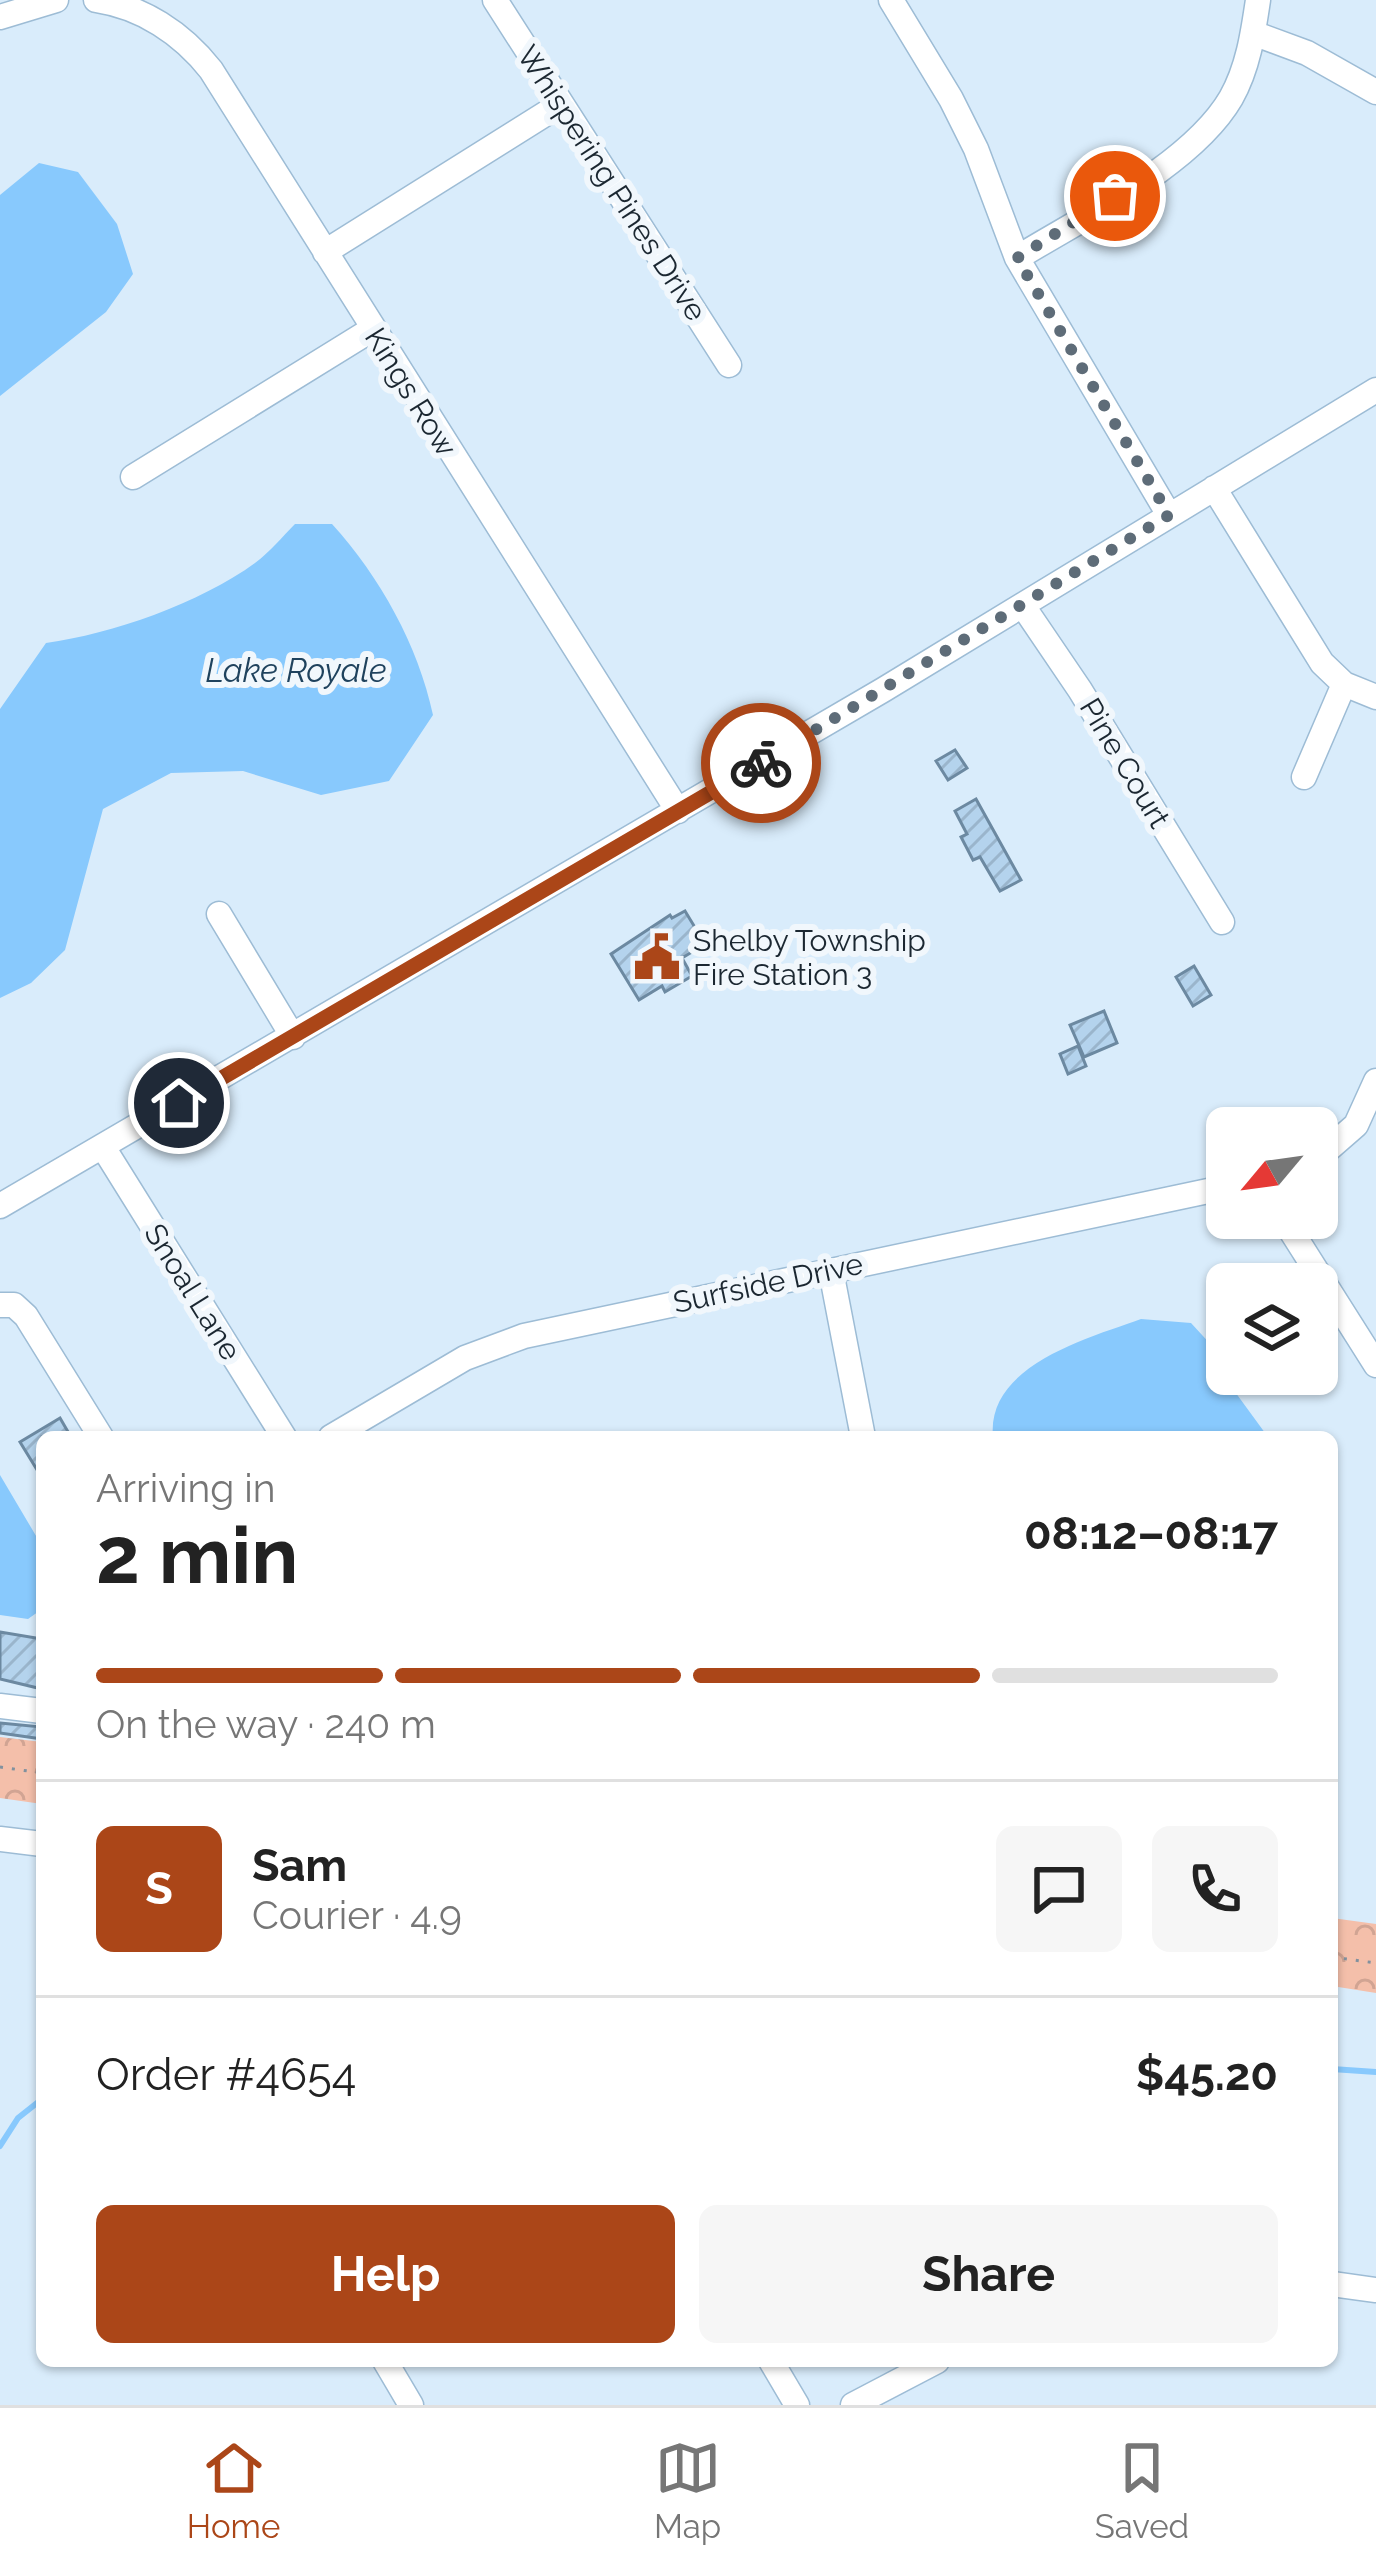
<!DOCTYPE html>
<html lang="en">
<head>
<meta charset="utf-8">
<style>
	body { margin:0; font-family:Raleway,sans-serif; background:#f6f6f6; color:#222; height:100vh; display:flex; flex-direction:column; font-size:45px; white-space:nowrap }
	* { box-sizing:border-box; margin:0 }
	p { font-size:39px; color:#767676 }
	.icon { flex:none; width:66px; height:66px; fill:none; stroke:currentColor; stroke-width:2; stroke-linecap:round; stroke-linejoin:round }
	.map { position:relative; flex:1; overflow:hidden }
	.details { position:absolute; left:36px; top:1431px; width:1302px; height:936px; display:flex; flex-direction:column; background:#fff; border-radius:18px; box-shadow:0 3px 9px #0004 }
	.details>* { flex:none }
	.needle { width:78px; rotate:241deg }
	.controls { position:absolute; left:1206px; top:1107px; display:grid; gap:24px }
	.controls a { display:grid; place-items:center; width:132px; height:132px; border-radius:18px; background:#fff; box-shadow:0 3px 9px #0004; font-size:60px }
	.pin { position:absolute; display:grid; place-items:center; width:102px; height:102px; color:#fff; margin:-51px; border:6px solid #fff; border-radius:50%; box-shadow:0 3px 12px #0007 }
	.courier { position:absolute; display:grid; place-items:center; width:120px; height:120px; margin:-60px; border:9px solid #ab4618; border-radius:50%; background:#fff; color:#222; box-shadow:0 3px 15px #0007 }
	.headline em { font-style:normal; font-weight:700 }
	.headline div { display:flex; flex-direction:column-reverse }
	.headline { display:flex; align-items:center; justify-content:space-between; height:204px; padding:0 60px }
	h1 { font-size:78px; font-weight:700; line-height:90px }
	.bar { display:grid; grid-template-columns:repeat(4,1fr); gap:18px 12px; align-content:center; height:144px; padding:0 60px }
	.bar i { height:15px; border-radius:9px; background:#e0e0e0 }
	.bar .current { background:#ab4618 }
	.bar p { grid-column:span 4 }
	.line { display:flex; align-items:center; gap:30px; padding:0 60px; border-top:3px solid #e0e0e0 }
	.line div { flex:1 }
	.round { display:grid; place-items:center; flex:none; width:126px; height:126px; border-radius:18px; background:#f6f6f6 }
	.cta { display:flex; gap:24px; margin-top:auto; padding:24px 60px }
	.cta a { flex:1; height:138px; border-radius:18px; background:#ab4618; color:#fff; font-size:48px; font-weight:700; line-height:138px; text-align:center }
	.cta a+a { background:#f6f6f6; color:#222 }
	.menu { display:flex; justify-content:space-around; align-items:center; height:168px; border-top:3px solid #e0e0e0; background:#fff; font-size:33px; color:#767676 }
	.menu a { display:grid; justify-items:center; gap:6px }
	.menu .current { color:#ab4618 }
	.map>svg:first-child { display:block }
	.park { fill:url(#park-crowns) }
	.water { fill:#88c9fd }
	.lines { fill:none; stroke-linecap:round; stroke-linejoin:round }
	.stream { stroke:#88c9fd; stroke-width:6 }
	.building { fill:url(#building-hatch); stroke:#6c89a1; stroke-width:3 }
	.minor-casing { stroke:#9dbcd5; stroke-width:27 }
	.path { stroke:#81919e; stroke-width:3; stroke-dasharray:3 9; stroke-linecap:butt }
	.minor { stroke:#fff; stroke-width:24 }
	.done { stroke:#5e6c78; stroke-width:12; stroke-dasharray:0 21.6 }
	.route { stroke:#ab4618; stroke-width:15 }
	.labels { text-anchor:middle; dominant-baseline:central; stroke-width:12; stroke-linejoin:round; paint-order:stroke }
	.street-label { font-size:30px; fill:#1b2731; stroke:#f1f7fc }
	.poi-label { font-size:30px; fill:#1b2731; stroke:#f1f7fc; text-anchor:start }
	.water-label { font-size:33px; font-style:italic; fill:#1f425d; stroke:#f1f7fc }
</style>
</head>
<body>
<div class="map">
<svg width="1376" height="2405" viewBox="0 0 1376 2405">
	<defs>
		<pattern id="park-crowns" width="20" height="18" patternUnits="userSpaceOnUse" patternTransform="scale(3)"><rect width="20" height="18" fill="#f4bfaa"/><path d="M2 6a3 3 0 1 1 6 0M12 15a3 3 0 1 1 6 0" fill="none" stroke="#d1a493"/></pattern>
		<pattern id="building-hatch" width="6" height="6" patternUnits="userSpaceOnUse" patternTransform="scale(3)"><rect width="6" height="6" fill="#b4d3ed"/><path d="M-1 1l2-2M0 6l6-6M5 7l2-2" fill="none" stroke="#9ab5cc"/></pattern>
	</defs>
	<rect width="100%" height="100%" fill="#d9ecfb"/>
	<path class="park" d="M 0,1737 L 42,1742 L 42,1804 L 0,1798 Z
		M 1332,1918 L 1376,1924 L 1376,1993 L 1332,1986 Z"/>
	<path class="water" d="M 39,163 L 78,172 L 117,224 L 133,274 L 106,312 L 0,396 L 0,195 Z
		M 295,524 L 332,524 C 380,577 418,645 433,715 L 389,781 L 321,795 L 243,771 L 171,773 L 103,809 L 65,950 L 31,983 L 0,998 L 0,709 L 46,643 C 112,634 200,603 255,563 C 270,552 282,537 295,524 Z
		M 1141,1319 L 1191,1323 L 1214,1348 L 1230,1385 L 1268,1437 L 993,1437 C 986,1365 1089,1338 1141,1319 Z
		M 0,1475 L 42,1546 L 42,1609 L 28,1619 L 0,1615 Z"/>
	<g class="lines">
		<path class="stream" d="M 1332,2069 L 1376,2072
			M 0,2146 L 18,2118 L 42,2099"/>
	</g>
	<path class="building" d="M 955,750 L 967,768 L 948,780 L 936,761 Z
		M 976,799 L 1021,880 L 1000,891 L 980,857 L 973,860 L 961,837 L 967,834 L 955,811 Z
		M 685,911 L 705,944 L 682,958 L 692,976 L 665,992 L 662,986 L 639,1000 L 611,954 L 670,915 L 672,918 Z
		M 1194,966 L 1211,995 L 1193,1006 L 1176,977 Z
		M 1104,1011 L 1117,1043 L 1084,1057 L 1070,1025 Z
		M 1078,1046 L 1086,1066 L 1068,1074 L 1060,1054 Z
		M 60,1418 L 71,1437 L 42,1437 L 42,1478 L 20,1442 Z
		M 0,1632 L 42,1639 L 42,1689 L 0,1679 Z
		M 0,1723 L 42,1727 L 42,1739 L 0,1733 Z"/>
	<g class="lines">
		<defs>
			<path id="minor" d="M 96,0 C 142,7 182,33 211,70 L 678,811
				M 495,0 L 729,365
				M 891,0 L 951,99 L 976,149 L 1017,258 L 1169,515
				M 0,17 L 56,0
				M 1253,33 L 1307,53 L 1376,92
				M 325,252 L 561,104
				M 1017,258 C 1083,217 1192,165 1231,98 C 1248,68 1253,34 1258,0
				M 133,477 L 371,330
				M 1214,488 L 1322,663 L 1344,684 L 1376,697
				M 1023,606 L 1080,690 L 1222,922
				M 1304,777 L 1344,684
				M 219,914 L 293,1037
				M 103,1147 L 284,1437
				M 1317,1159 L 1356,1125 L 1376,1081
				M 0,1206 L 883,690 L 1376,390
				M 1283,1218 L 1376,1365
				M 831,1271 L 863,1437
				M 0,1305 L 14,1305 L 26,1316 L 101,1437
				M 331,1437 L 465,1358 L 524,1336 L 1227,1187
				M 0,1706 L 42,1711
				M 0,1839 L 42,1844
				M 1332,2284 L 1376,2290
				M 385,2361 L 411,2405
				M 771,2361 L 797,2405
				M 853,2405 L 937,2361"/>
		</defs>
		<use href="#minor" class="minor-casing"/>
		<path class="path" d="M 0,1767 L 42,1773
			M 1332,1957 L 1376,1963"/>
		<use href="#minor" class="minor"/>
	</g>
	<g class="lines">
		<path class="done" d="M 761,763 L 1169,515 L 1017,258 L 1115,196"/>
		<path class="route" d="M 179,1103 L 761,763"/>
	</g>
	<defs>
		<symbol id="civic-bare" viewBox="-9 -9 18 18"><path d="M-.6-6.5H3V-4.5H.6V-3L4-1V1h2V6H-6V1h2V-1L-.6-3ZM-1.2 2.5V6h2.4V2.5Z" fill="#ab4618" stroke="#f1f7fc" stroke-width="2.5" paint-order="stroke"/></symbol>
	</defs>
	<g fill-rule="evenodd">
		<use href="#civic-bare" x="624" y="924" width="66" height="66"/>
	</g>
	<g class="labels">
		<g class="street-label">
			<text transform="translate(612 183) rotate(57)">Whispering Pines Drive</text>
			<text transform="translate(411 392) rotate(58)">Kings Row</text>
			<text transform="translate(1125 763) rotate(59)">Pine Court</text>
			<text transform="translate(768 1283) rotate(-12)">Surfside Drive</text>
			<text transform="translate(193 1292) rotate(58)">Snoal Lane</text>
		</g>
		<g class="poi-label">
			<text x="693" y="940">Shelby Township<tspan x="693" dy="34">Fire Station 3</tspan></text>
		</g>
		<g class="water-label">
			<text x="296" y="670">Lake Royale</text>
		</g>
	</g>
</svg>
<div class="controls">
<a><svg class="needle" viewBox="-14 -14 28 28"><path d="M0-13l5 13h-10z" fill="#e53935"/><path d="M0 13l5-13h-10z" fill="#767676"/></svg></a>
<a><svg class="icon" aria-label="layers" viewBox="0 0 24 24"><path d="M12 4l9 5-9 5-9-5zM3 14l9 5 9-5"/></svg></a>
</div>
<div class="pin" style="left:1115px;top:196px;background:#ea580c"><svg class="icon" aria-label="bag" viewBox="0 0 24 24"><path d="M5 8h14l-1 12H6zM9 8a3 3 0 0 1 6 0"/></svg></div>
<div class="pin" style="left:179px;top:1103px;background:#1f2937"><svg class="icon" aria-label="home" viewBox="0 0 24 24"><path d="M3 11l9-7 9 7M6 9v11h12V9"/></svg></div>
<div class="courier" style="left:761px;top:763px"><svg class="icon" aria-label="bike" viewBox="0 0 24 24"><circle cx="6" cy="16" r="4"/><circle cx="18" cy="16" r="4"/><path d="M6 16l4-8h5l3 8M10 8l3 8H6M13 5h3"/></svg></div>
<section class="details">
<div class="headline"><div><h1>2 min</h1><p>Arriving in</p></div><em>08:12–08:17</em></div>
<div class="bar"><i class="current"></i><i class="current"></i><i class="current"></i><i></i><p>On the way · 240 m</p></div>
<div class="line" style="height:216px"><b class="round" style="background:#ab4618;color:#fff">S</b><div><b>Sam</b><p>Courier · 4.9</p></div><a class="round"><svg class="icon" aria-label="chat" viewBox="0 0 24 24"><path d="M4 5h16v11H9l-5 4z"/></svg></a><a class="round"><svg class="icon" aria-label="phone" viewBox="0 0 24 24"><path d="M5 4h4l2 5-3 2q2 4 5 5l2-3 5 2v4C11 20 4 13 5 4z"/></svg></a></div>
<div class="line" style="height:156px"><div>Order #4654</div><b>$45.20</b></div>
<div class="cta"><a>Help</a><a>Share</a></div>
</section>
</div>
<nav class="menu">
<a class="current"><svg class="icon" aria-label="home" viewBox="0 0 24 24"><path d="M3 11l9-7 9 7M6 9v11h12V9"/></svg>Home</a>
<a><svg class="icon" aria-label="map" viewBox="0 0 24 24"><path d="M3 6l6-2 6 2 6-2v14l-6 2-6-2-6 2zM9 4v14M15 6v14"/></svg>Map</a>
<a><svg class="icon" aria-label="saved" viewBox="0 0 24 24"><path d="M7 4h10v16l-5-4-5 4z"/></svg>Saved</a>
</nav>
</body>
</html>
